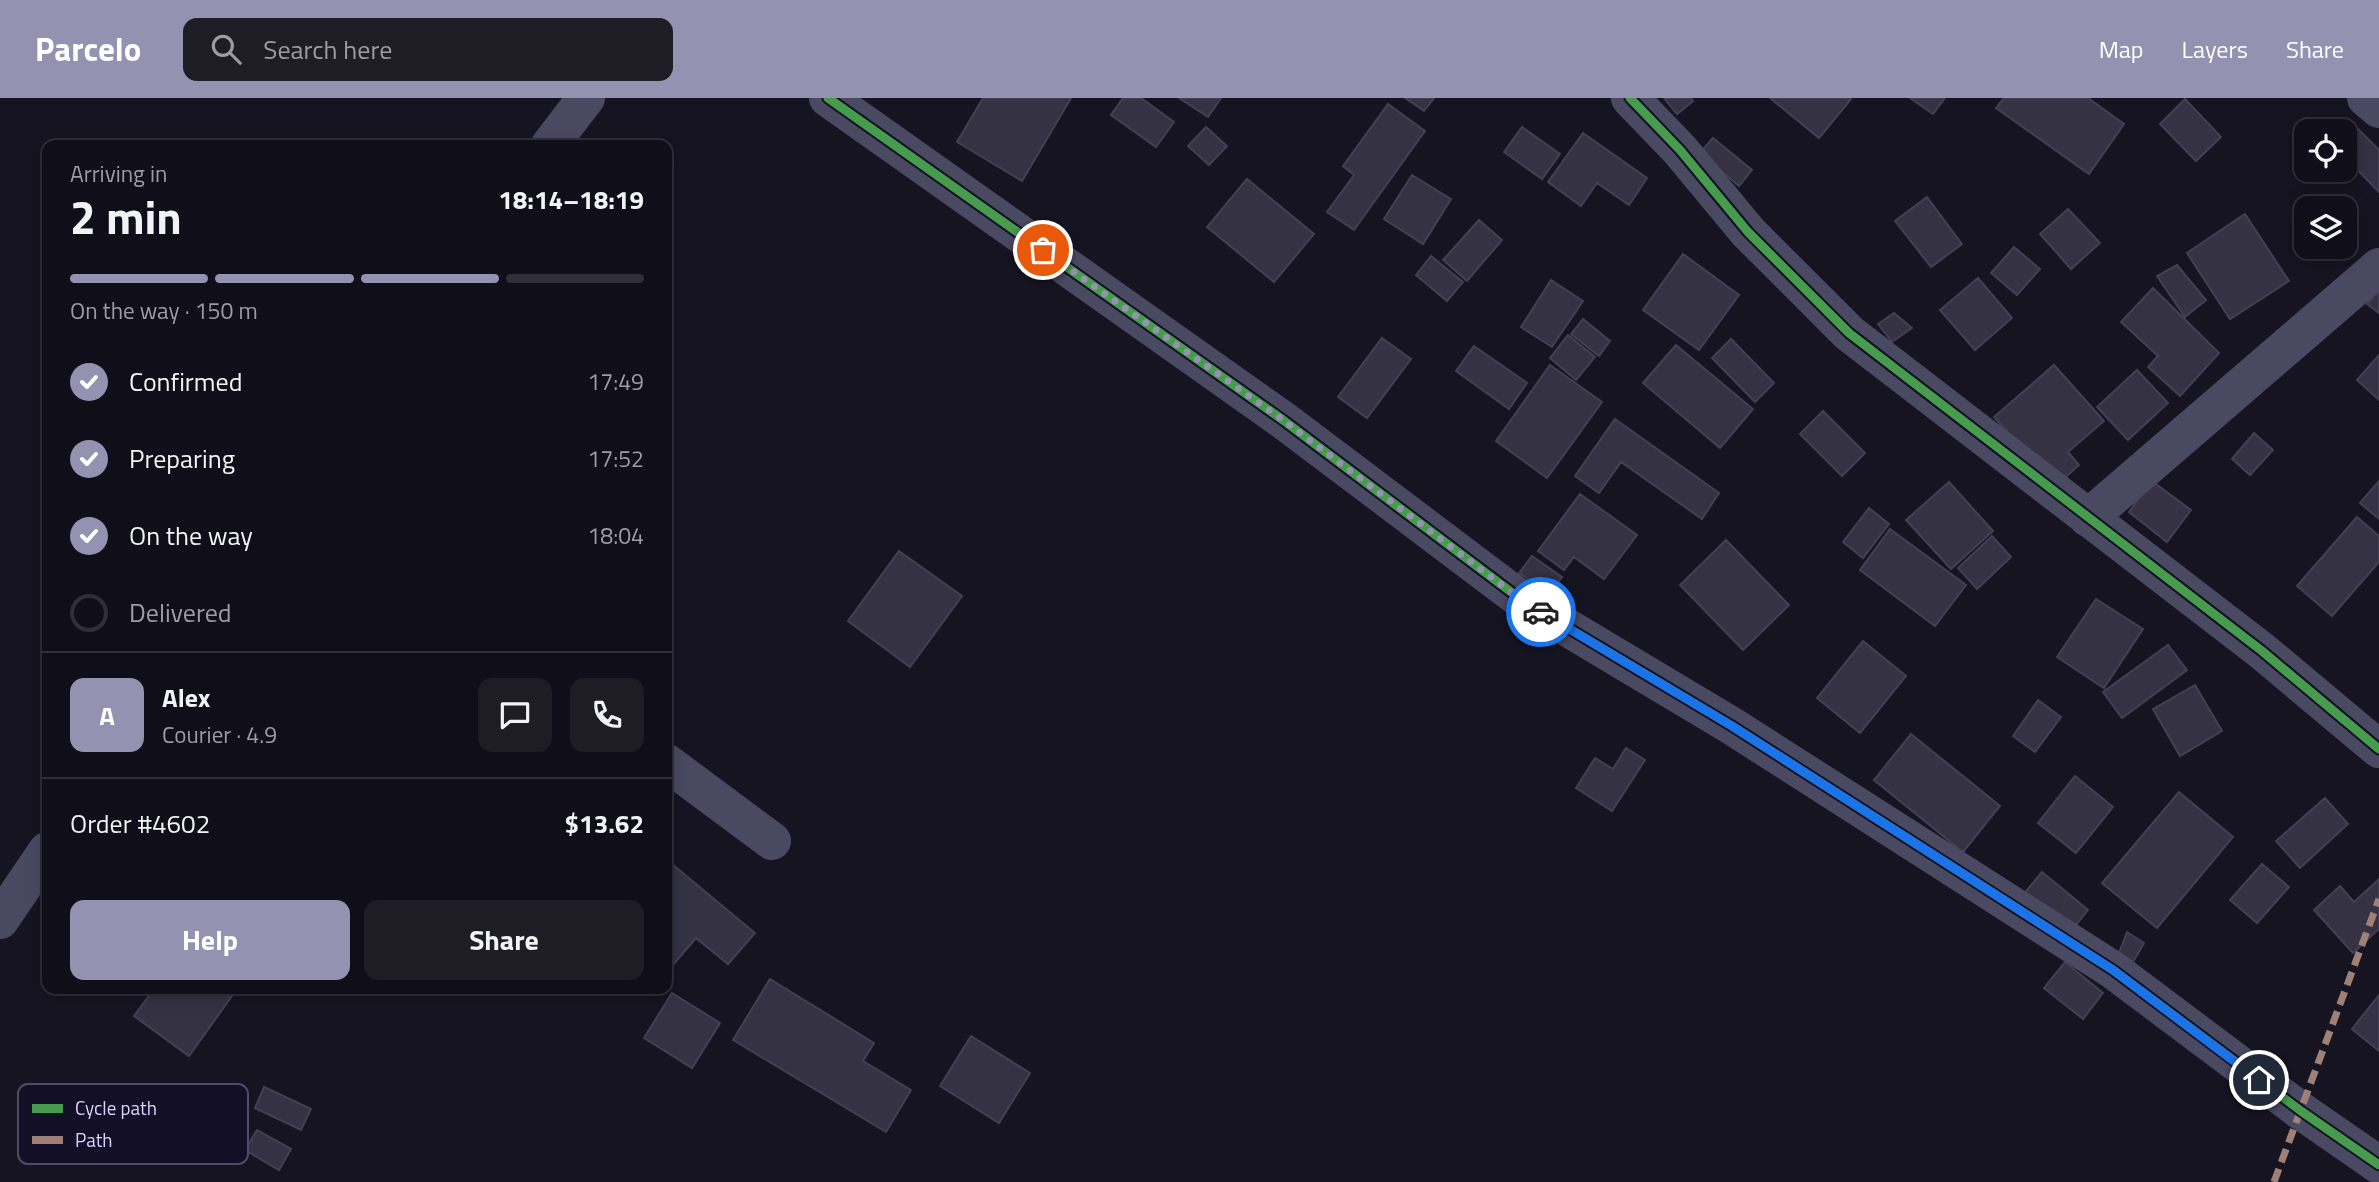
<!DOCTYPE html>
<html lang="en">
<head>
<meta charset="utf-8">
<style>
	body { margin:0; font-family:"Titillium Web",sans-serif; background:#1e1d26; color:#f1f3f6; height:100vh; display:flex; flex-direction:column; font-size:26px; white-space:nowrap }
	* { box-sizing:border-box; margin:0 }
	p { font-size:23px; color:#9c9ca2 }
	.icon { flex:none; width:38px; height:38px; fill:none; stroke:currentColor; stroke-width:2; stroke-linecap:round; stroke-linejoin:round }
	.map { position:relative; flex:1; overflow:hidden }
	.side { position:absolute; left:42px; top:42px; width:630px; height:854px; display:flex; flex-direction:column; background:#100f19; border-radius:14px; box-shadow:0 4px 18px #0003,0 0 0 2px #302f38 }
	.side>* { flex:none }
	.fabs { position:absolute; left:2294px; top:21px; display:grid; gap:14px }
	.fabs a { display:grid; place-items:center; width:63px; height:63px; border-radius:14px; background:#100f19; box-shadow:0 4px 18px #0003,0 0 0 2px #302f38; font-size:35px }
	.pin { position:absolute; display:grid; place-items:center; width:60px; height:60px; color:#fff; margin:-30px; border:4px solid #fff; border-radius:50%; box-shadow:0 2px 7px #0007 }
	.courier { position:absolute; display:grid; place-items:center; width:70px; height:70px; margin:-35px; border:5px solid #1a73e8; border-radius:50%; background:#fff; color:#222; box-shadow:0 2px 9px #0007 }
	.overview em { font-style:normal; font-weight:700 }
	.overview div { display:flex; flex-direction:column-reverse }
	.overview { display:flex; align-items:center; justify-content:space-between; height:119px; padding:0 28px }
	h1 { font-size:46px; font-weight:700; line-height:52px }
	.bar { display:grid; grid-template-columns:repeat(4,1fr); gap:10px 7px; align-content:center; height:84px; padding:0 28px }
	.bar i { height:9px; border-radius:5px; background:#302f38 }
	.bar .selected { background:#9591b1 }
	.bar p { grid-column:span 4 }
	.line { display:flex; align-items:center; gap:18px; padding:0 28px; border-top:2px solid #302f38 }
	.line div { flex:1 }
	.round { display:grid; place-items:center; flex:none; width:74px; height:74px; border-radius:14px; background:#1e1d26 }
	ol { padding:0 28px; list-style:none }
	li { display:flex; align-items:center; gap:21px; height:77px }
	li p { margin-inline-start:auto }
	li .icon { padding:7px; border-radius:50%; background:#9591b1; color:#fff; stroke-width:4 }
	li:last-child { color:#9c9ca2 }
	li i { width:38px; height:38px; border:4px solid #302f38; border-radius:50% }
	.action { display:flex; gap:14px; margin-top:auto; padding:14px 28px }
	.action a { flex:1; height:80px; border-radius:14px; background:#9591b1; color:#fff; font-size:28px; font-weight:700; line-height:80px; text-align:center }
	.action a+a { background:#1e1d26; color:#f1f3f6 }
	header { display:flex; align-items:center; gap:42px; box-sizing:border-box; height:98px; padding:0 35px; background:#9591b1; color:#fff }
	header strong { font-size:33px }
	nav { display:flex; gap:38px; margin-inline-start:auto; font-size:24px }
	.search { width:490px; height:63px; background:#1e1d26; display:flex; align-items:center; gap:18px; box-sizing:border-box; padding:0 24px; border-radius:14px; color:#9c9ca2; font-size:26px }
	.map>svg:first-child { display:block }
	.building { fill:#343243; stroke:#433f54; stroke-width:2 }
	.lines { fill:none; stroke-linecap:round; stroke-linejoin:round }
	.street { stroke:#4a4962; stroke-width:38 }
	.quiet { stroke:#9e8076; stroke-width:7; stroke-dasharray:14 7; stroke-linecap:butt }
	.cycleway-casing { stroke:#130f26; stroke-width:13 }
	.cycleway { stroke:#469c4c; stroke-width:9 }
	.done { stroke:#9591b1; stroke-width:7; stroke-dasharray:0 12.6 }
	.route { stroke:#1a73e8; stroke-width:9 }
	.key { fill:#130f26; stroke:#4e4a67; stroke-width:2 }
	.key-label { font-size:19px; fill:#d9d4ff }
</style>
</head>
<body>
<header>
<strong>Parcelo</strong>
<div class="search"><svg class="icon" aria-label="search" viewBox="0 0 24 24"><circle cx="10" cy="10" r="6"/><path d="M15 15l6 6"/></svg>Search here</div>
<nav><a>Map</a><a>Layers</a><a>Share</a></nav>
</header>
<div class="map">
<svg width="2379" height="1084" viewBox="0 0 2379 1084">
	<rect width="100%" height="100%" fill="#161421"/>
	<path class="building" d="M 983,0 L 1071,0 L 1022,83 L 957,44 Z
		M 1123,0 L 1141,0 L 1174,24 L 1156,49 L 1111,17 Z
		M 1179,0 L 1221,0 L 1208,19 Z
		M 1405,0 L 1434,0 L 1424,13 Z
		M 1664,0 L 1691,0 L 1693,3 L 1677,16 Z
		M 1770,0 L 1849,0 L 1851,1 L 1819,40 Z
		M 1910,0 L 1945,0 L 1933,16 Z
		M 2004,0 L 2088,0 L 2124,26 L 2089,76 L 1996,10 Z
		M 2185,1 L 2221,39 L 2196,63 L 2160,26 Z
		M 1388,6 L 1425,33 L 1354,132 L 1327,114 L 1354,77 L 1343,68 Z
		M 2355,28 L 2379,52 L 2379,94 L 2345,59 L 2345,37 Z
		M 1206,29 L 1227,48 L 1209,67 L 1188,48 Z
		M 1522,29 L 1560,56 L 1542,81 L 1504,54 Z
		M 1583,35 L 1647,80 L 1629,107 L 1597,85 L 1581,108 L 1548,84 Z
		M 1713,40 L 1752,72 L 1739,88 L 1700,55 Z
		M 1412,77 L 1451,101 L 1423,146 L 1384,121 Z
		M 1247,81 L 1314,136 L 1274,184 L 1207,129 Z
		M 1927,99 L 1962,146 L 1931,169 L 1895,123 Z
		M 2068,111 L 2100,145 L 2071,171 L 2040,136 Z
		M 2245,116 L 2289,183 L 2230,221 L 2187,155 Z
		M 1479,122 L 1502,142 L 1467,183 L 1443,162 Z
		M 2014,149 L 2040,171 L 2017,197 L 1991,175 Z
		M 1683,156 L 1739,197 L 1699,252 L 1643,212 Z
		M 1431,158 L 1463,184 L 1447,203 L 1416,177 Z
		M 2177,167 L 2206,202 L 2185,219 L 2157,178 Z
		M 1978,180 L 2012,220 L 1975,252 L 1940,212 Z
		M 1551,182 L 1583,203 L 1552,249 L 1521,229 Z
		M 2153,190 L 2219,255 L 2180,298 L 2148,269 L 2158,258 L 2121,224 Z
		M 2379,192 L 2379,215 L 2367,206 Z
		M 1894,215 L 1912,230 L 1892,244 L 1878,226 Z
		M 1583,221 L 1610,243 L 1599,258 L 1571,236 Z
		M 1568,237 L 1595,259 L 1576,282 L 1550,260 Z
		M 1382,240 L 1411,261 L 1367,320 L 1338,299 Z
		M 1731,241 L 1774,285 L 1755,304 L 1712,260 Z
		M 1676,247 L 1753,311 L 1720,350 L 1643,285 Z
		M 1474,248 L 1527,285 L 1509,311 L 1456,273 Z
		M 2379,257 L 2379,302 L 2357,282 Z
		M 1550,267 L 1602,304 L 1547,380 L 1496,343 Z
		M 2054,267 L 2104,323 L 2068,354 L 2079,367 L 2056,388 L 1994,319 Z
		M 2137,272 L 2168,305 L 2128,342 L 2097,309 Z
		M 1823,313 L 1865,355 L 1842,378 L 1800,336 Z
		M 1615,321 L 1719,395 L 1702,421 L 1621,364 L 1599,395 L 1575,378 Z
		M 2254,335 L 2273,352 L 2250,377 L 2232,361 Z
		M 2152,383 L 2191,412 L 2167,444 L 2129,414 Z
		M 2379,383 L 2379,421 L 2360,405 Z
		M 1949,384 L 1993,433 L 1951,471 L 1906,422 Z
		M 1580,396 L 1637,437 L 1604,481 L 1574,459 L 1564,472 L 1538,453 Z
		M 1869,410 L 1889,426 L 1863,460 L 1843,444 Z
		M 2357,419 L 2379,438 L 2379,464 L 2332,518 L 2297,488 Z
		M 1890,431 L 1966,487 L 1935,528 L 1860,472 Z
		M 1992,438 L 2011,459 L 1977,491 L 1958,470 Z
		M 1726,442 L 1789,507 L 1743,552 L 1680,487 Z
		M 899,453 L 962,498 L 910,569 L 848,523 Z
		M 1532,458 L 1562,479 L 1549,496 L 1519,475 Z
		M 2096,501 L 2143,531 L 2104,590 L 2057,559 Z
		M 1863,543 L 1906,578 L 1860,635 L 1817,600 Z
		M 2168,547 L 2187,572 L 2122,620 L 2103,594 Z
		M 2195,587 L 2222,633 L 2180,658 L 2153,611 Z
		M 2038,602 L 2061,619 L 2035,654 L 2013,638 Z
		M 1911,636 L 2000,708 L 1963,754 L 1874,682 Z
		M 1626,650 L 1645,662 L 1612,713 L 1576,690 L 1595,660 L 1613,671 Z
		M 2075,678 L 2113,709 L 2076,755 L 2038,725 Z
		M 2179,694 L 2233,739 L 2157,830 L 2102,785 Z
		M 2325,700 L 2348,726 L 2300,770 L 2276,743 Z
		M 672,766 L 755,835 L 728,866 L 696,840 L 672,868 L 667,864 L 667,772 Z
		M 2262,766 L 2289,789 L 2257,825 L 2230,802 Z
		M 2042,774 L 2088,812 L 2060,847 L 2013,809 Z
		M 2379,781 L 2379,831 L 2353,855 L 2314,812 L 2340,788 L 2354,804 Z
		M 2127,834 L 2144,845 L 2133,864 L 2119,855 Z
		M 2065,864 L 2103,895 L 2083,921 L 2044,890 Z
		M 770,881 L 874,945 L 863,963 L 911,992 L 886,1034 L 733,942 Z
		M 154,891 L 237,891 L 189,958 L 134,918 Z
		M 672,895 L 720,925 L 692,970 L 644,940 Z
		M 2379,897 L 2379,953 L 2352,931 Z
		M 971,938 L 1030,975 L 999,1025 L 940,988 Z
		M 264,989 L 311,1011 L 301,1032 L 255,1010 Z
		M 257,1032 L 291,1051 L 279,1072 L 245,1052 Z"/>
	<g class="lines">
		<path class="street" d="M 828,0 L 1283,322 L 1523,503 L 1732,628 L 2113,872 L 2301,1013 L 2379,1067
			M 1630,0 L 1680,52 L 1748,134 L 1849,235 L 2262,553 L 2379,651
			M 2366,0 L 2379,11
			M 550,47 L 586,0
			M 2088,420 L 2379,169
			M 667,665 L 772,743
			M 0,822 L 47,753"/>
		<path class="quiet" d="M 2274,1084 L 2379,801"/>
		<defs>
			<path id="cycleway" d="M 828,0 L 1283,322 L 1523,503 L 1732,628 L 2113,872 L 2301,1013 L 2379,1067
				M 1630,0 L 1680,52 L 1748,134 L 1849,235 L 2262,553 L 2379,651"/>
		</defs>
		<use href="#cycleway" class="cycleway-casing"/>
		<use href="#cycleway" class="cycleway"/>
	</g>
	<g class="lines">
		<path class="done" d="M 1043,152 L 1283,322 L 1523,503 L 1541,514"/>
		<path class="route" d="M 1541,514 L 1732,628 L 2113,872 L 2259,982"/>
	</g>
	<rect x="18" y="986" width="230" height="80" rx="10" class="key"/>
	<rect x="32" y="1006" width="31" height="9" fill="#469c4c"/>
	<rect x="32" y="1038" width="31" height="8" fill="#9e8076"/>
	<g class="key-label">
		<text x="75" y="1017">Cycle path</text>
		<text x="75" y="1049">Path</text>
	</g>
</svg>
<div class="fabs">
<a><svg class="icon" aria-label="locate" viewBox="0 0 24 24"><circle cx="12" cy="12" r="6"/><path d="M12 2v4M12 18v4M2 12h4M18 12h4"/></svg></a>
<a><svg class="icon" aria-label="layers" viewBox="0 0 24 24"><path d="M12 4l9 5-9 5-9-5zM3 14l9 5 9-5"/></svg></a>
</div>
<div class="pin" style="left:1043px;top:152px;background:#ea580c"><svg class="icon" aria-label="bag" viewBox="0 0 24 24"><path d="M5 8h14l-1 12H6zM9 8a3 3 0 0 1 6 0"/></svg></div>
<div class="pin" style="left:2259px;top:982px;background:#1f2937"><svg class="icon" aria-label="home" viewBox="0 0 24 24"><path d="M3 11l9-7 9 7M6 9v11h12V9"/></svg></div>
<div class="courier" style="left:1541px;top:514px"><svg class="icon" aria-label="car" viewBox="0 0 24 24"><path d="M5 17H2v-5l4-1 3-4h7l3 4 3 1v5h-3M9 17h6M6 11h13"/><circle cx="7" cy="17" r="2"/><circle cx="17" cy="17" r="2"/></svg></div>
<section class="side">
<div class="overview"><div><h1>2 min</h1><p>Arriving in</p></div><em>18:14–18:19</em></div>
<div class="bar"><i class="selected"></i><i class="selected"></i><i class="selected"></i><i></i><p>On the way · 150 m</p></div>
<ol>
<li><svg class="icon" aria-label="check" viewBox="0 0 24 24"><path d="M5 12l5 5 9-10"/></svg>Confirmed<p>17:49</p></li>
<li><svg class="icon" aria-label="check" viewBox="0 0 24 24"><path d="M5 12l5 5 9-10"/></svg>Preparing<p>17:52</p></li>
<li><svg class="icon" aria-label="check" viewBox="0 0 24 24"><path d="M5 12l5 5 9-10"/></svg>On the way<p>18:04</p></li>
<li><i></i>Delivered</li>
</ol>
<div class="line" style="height:126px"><b class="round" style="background:#9591b1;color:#fff">A</b><div><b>Alex</b><p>Courier · 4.9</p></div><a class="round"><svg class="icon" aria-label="chat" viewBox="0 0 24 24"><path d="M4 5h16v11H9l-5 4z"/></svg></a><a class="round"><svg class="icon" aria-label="phone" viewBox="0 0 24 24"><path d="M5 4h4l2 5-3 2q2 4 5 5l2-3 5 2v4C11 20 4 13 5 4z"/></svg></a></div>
<div class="line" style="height:91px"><div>Order #4602</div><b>$13.62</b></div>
<div class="action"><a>Help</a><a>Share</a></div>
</section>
</div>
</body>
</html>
